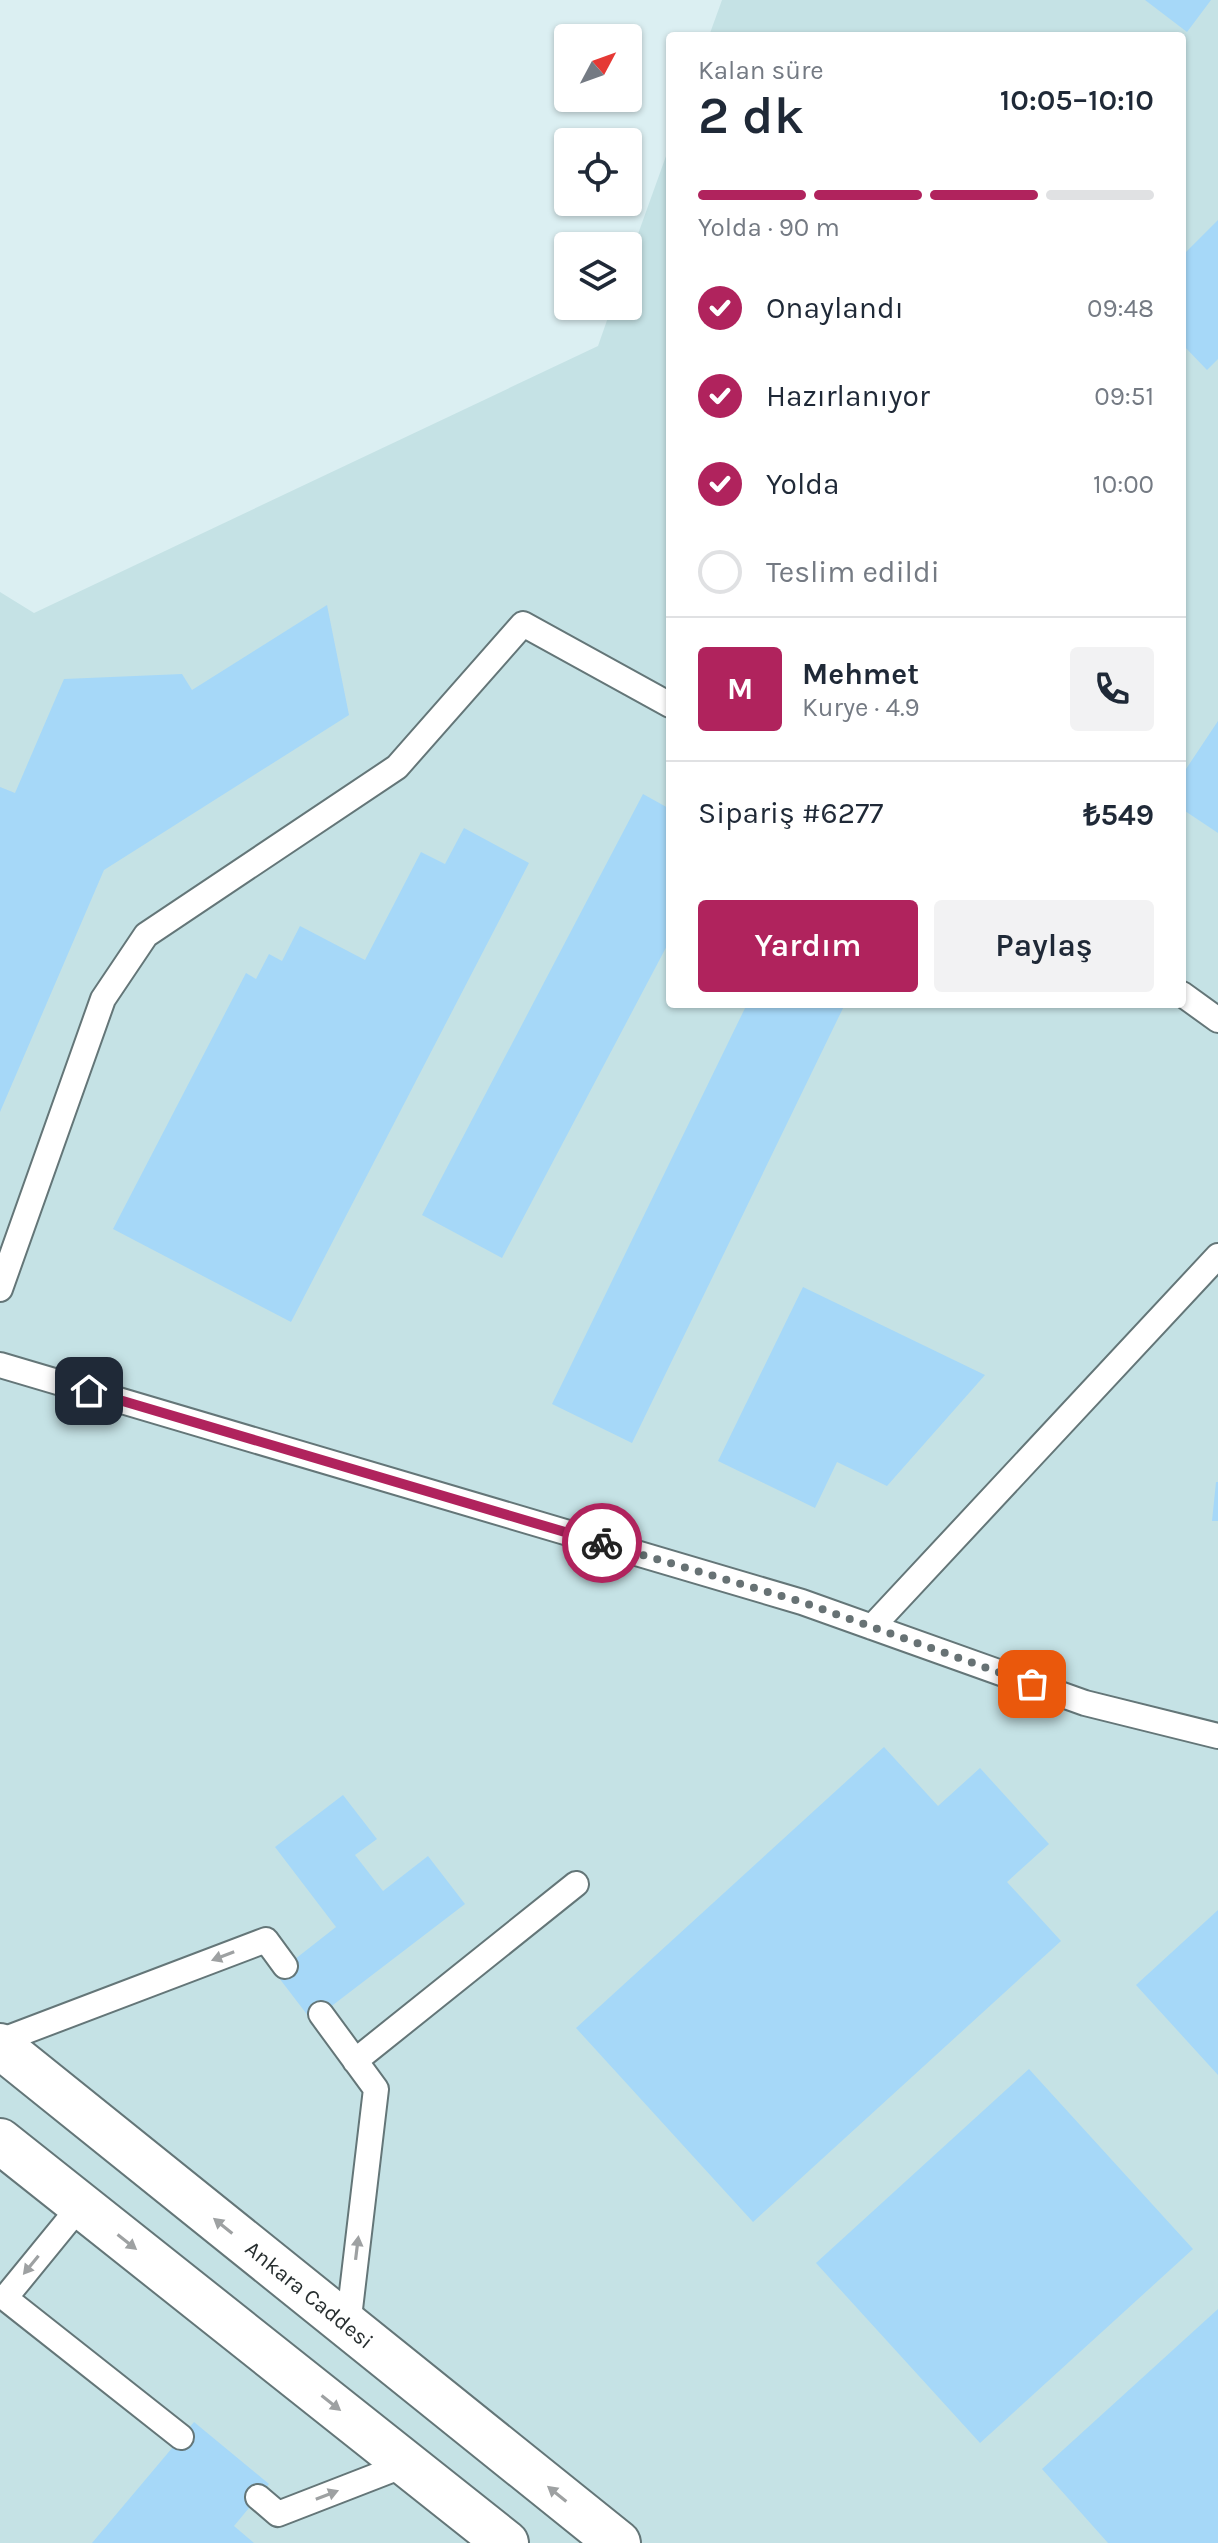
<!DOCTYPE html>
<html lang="tr">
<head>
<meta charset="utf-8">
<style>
	body { margin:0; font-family:Karla,sans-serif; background:#f2f2f3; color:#1f2937; height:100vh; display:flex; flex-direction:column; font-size:30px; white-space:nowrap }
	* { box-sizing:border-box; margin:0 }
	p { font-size:26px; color:#747a83 }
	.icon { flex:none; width:44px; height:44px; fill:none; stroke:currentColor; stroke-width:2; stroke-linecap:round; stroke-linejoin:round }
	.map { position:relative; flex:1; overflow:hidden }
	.sheet { position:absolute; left:666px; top:32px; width:520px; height:976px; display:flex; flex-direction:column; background:#fff; border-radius:8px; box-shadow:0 2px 6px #0004 }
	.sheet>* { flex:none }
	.needle { width:52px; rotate:49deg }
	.buttons { position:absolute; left:554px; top:24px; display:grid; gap:16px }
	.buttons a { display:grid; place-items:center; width:88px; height:88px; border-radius:8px; background:#fff; box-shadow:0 2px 6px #0004; font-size:40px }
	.pin { position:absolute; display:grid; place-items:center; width:68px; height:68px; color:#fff; margin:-34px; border-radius:16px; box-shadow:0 4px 12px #0006 }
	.courier { position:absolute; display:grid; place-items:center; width:80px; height:80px; margin:-40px; border:6px solid #b0235d; border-radius:50%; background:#fff; color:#222; box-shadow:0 2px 10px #0007 }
	.head em { font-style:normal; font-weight:600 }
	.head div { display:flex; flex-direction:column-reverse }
	.head { display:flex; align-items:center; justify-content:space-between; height:136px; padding:0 32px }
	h1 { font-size:52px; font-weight:600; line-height:60px }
	.bar { display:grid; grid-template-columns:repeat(4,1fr); gap:12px 8px; align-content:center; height:96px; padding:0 32px }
	.bar i { height:10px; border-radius:6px; background:#e0e1e3 }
	.bar .selected { background:#b0235d }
	.bar p { grid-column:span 4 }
	.line { display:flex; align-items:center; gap:20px; padding:0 32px; border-top:2px solid #e0e1e3 }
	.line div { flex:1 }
	.round { display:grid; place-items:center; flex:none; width:84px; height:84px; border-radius:8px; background:#f2f2f3 }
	ol { padding:0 32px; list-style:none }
	li { display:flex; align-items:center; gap:24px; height:88px }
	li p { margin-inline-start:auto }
	li .icon { padding:8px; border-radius:50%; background:#b0235d; color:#fff; stroke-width:4 }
	li:last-child { color:#747a83 }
	li i { width:44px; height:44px; border:4px solid #e0e1e3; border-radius:50% }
	.action { display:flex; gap:16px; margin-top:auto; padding:16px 32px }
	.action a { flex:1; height:92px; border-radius:8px; background:#b0235d; color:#fff; font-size:32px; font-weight:600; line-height:92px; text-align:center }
	.action a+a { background:#f2f2f3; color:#1f2937 }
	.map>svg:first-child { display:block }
	.built { fill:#c5e2e5 }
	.building { fill:#a6d8f8 }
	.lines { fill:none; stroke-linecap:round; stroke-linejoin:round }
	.lane-casing { stroke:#647678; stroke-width:28 }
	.highway-casing { stroke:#647678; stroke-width:48 }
	.lane { stroke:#fff; stroke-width:24 }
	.highway { stroke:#fff; stroke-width:44 }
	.oneway { fill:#9ea1a2 }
	.done { stroke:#677274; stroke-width:8; stroke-dasharray:0 14.4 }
	.route { stroke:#b0235d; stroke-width:10 }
	.labels { text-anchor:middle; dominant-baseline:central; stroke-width:6; stroke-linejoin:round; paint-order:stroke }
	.street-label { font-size:22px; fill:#282f30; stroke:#fff }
</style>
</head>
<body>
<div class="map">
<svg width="1218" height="2543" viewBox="0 0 1218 2543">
	<rect width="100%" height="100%" fill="#dbeff2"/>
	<path class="built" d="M 722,0 L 1218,0 L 1218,2543 L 0,2543 L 0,592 L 34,613 L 598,346 L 612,306 L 628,306 L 628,262 L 670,145 L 670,1004 L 1182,1004 L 1182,36 L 709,36 Z"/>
	<path class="building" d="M 1145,0 L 1211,0 L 1187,32 Z
		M 1218,220 L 1218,359 L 1207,370 L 1182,344 L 1182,256 Z
		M 327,605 L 349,715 L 104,870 L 0,1112 L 0,787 L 15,793 L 64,679 L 182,674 L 192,690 Z
		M 1218,721 L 1218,833 L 1182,809 L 1182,775 Z
		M 643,794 L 670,809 L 670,940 L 502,1258 L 422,1215 Z
		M 464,828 L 529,863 L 291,1322 L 113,1229 L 246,973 L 256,979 L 269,954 L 282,961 L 300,926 L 365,960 L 421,852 L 445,864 Z
		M 747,1004 L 845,1004 L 632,1443 L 552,1404 Z
		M 803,1287 L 985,1375 L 887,1486 L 837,1462 L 815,1508 L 718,1461 Z
		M 1216,1482 L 1218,1482 L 1218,1521 L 1212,1521 Z
		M 884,1747 L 938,1806 L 980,1768 L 1049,1844 L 1007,1882 L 1061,1941 L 753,2222 L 576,2028 Z
		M 343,1795 L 377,1839 L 355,1855 L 383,1891 L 428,1856 L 465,1904 L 312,2021 L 276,1974 L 336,1927 L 275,1847 Z
		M 1218,1910 L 1218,2075 L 1136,1985 Z
		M 1029,2069 L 1193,2249 L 980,2443 L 816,2263 Z
		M 1218,2309 L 1218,2543 L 1108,2543 L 1042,2469 Z
		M 194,2422 L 269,2484 L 234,2526 L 254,2543 L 92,2543 Z"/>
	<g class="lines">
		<defs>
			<path id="lane" d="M 1182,994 L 1218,1020
				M 0,1289 L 103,999 L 146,935 L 397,767 L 523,624 L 670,705
				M 0,1365 L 802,1602 L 1085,1703 L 1218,1736
				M 872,1627 L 1218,1256
				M 321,2014 L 376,2089 L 348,2326
				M 0,2041 L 266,1940 L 285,1966
				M 355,2061 L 576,1884
				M 81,2205 L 5,2298 L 181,2437
				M 258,2497 L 278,2514 L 407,2464"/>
			<path id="highway" d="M 0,2046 L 618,2543
				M 0,2141 L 506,2543"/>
		</defs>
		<use href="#lane" class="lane-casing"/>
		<use href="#highway" class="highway-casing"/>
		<use href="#lane" class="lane"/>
		<use href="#highway" class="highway"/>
	</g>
	<defs><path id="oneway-solid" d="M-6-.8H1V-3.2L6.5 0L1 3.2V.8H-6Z" transform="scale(2)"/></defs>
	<g class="oneway">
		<use href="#oneway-solid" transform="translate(223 1956) rotate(159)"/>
		<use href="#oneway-solid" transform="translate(223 2226) rotate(-141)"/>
		<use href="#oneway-solid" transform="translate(127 2242) rotate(38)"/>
		<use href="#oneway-solid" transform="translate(357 2248) rotate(-83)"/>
		<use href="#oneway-solid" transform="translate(31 2265) rotate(129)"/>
		<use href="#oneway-solid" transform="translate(331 2403) rotate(38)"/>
		<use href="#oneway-solid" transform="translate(557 2494) rotate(-141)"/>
		<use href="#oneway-solid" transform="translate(327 2495) rotate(-21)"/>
	</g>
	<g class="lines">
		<path class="done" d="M 602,1543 L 802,1602 L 1032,1684"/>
		<path class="route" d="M 89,1391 L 602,1543"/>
	</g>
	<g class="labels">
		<g class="street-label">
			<text transform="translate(309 2295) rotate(39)">Ankara Caddesi</text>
		</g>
	</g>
</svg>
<div class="buttons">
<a><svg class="needle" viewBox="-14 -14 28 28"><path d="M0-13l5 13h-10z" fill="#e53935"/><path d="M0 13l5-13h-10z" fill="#747a83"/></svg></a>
<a><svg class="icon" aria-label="locate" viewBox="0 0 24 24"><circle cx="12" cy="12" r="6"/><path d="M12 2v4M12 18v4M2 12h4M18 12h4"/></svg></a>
<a><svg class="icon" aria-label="layers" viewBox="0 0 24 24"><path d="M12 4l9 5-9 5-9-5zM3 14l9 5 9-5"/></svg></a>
</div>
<div class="pin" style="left:1032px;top:1684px;background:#ea580c"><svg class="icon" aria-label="bag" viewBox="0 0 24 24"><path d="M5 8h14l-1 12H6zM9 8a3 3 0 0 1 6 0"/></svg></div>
<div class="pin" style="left:89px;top:1391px;background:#1f2937"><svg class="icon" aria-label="home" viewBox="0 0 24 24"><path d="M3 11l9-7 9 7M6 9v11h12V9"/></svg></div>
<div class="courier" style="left:602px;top:1543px"><svg class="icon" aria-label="bike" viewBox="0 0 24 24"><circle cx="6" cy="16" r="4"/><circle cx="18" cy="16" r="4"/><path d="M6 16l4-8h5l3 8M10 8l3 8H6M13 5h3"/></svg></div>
<section class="sheet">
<div class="head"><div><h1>2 dk</h1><p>Kalan süre</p></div><em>10:05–10:10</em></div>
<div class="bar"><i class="selected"></i><i class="selected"></i><i class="selected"></i><i></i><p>Yolda · 90 m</p></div>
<ol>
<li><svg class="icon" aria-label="check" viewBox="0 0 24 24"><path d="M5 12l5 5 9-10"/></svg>Onaylandı<p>09:48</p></li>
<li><svg class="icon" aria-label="check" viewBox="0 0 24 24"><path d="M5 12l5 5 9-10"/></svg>Hazırlanıyor<p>09:51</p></li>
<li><svg class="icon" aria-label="check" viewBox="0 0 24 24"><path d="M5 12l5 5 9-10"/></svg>Yolda<p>10:00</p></li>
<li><i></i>Teslim edildi</li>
</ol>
<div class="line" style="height:144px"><b class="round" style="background:#b0235d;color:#fff">M</b><div><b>Mehmet</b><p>Kurye · 4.9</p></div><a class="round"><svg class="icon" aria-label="phone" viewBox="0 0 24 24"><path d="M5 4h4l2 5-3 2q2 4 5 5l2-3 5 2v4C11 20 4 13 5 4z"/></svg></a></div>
<div class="line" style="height:104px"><div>Sipariş #6277</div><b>₺549</b></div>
<div class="action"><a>Yardım</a><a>Paylaş</a></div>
</section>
</div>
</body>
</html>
